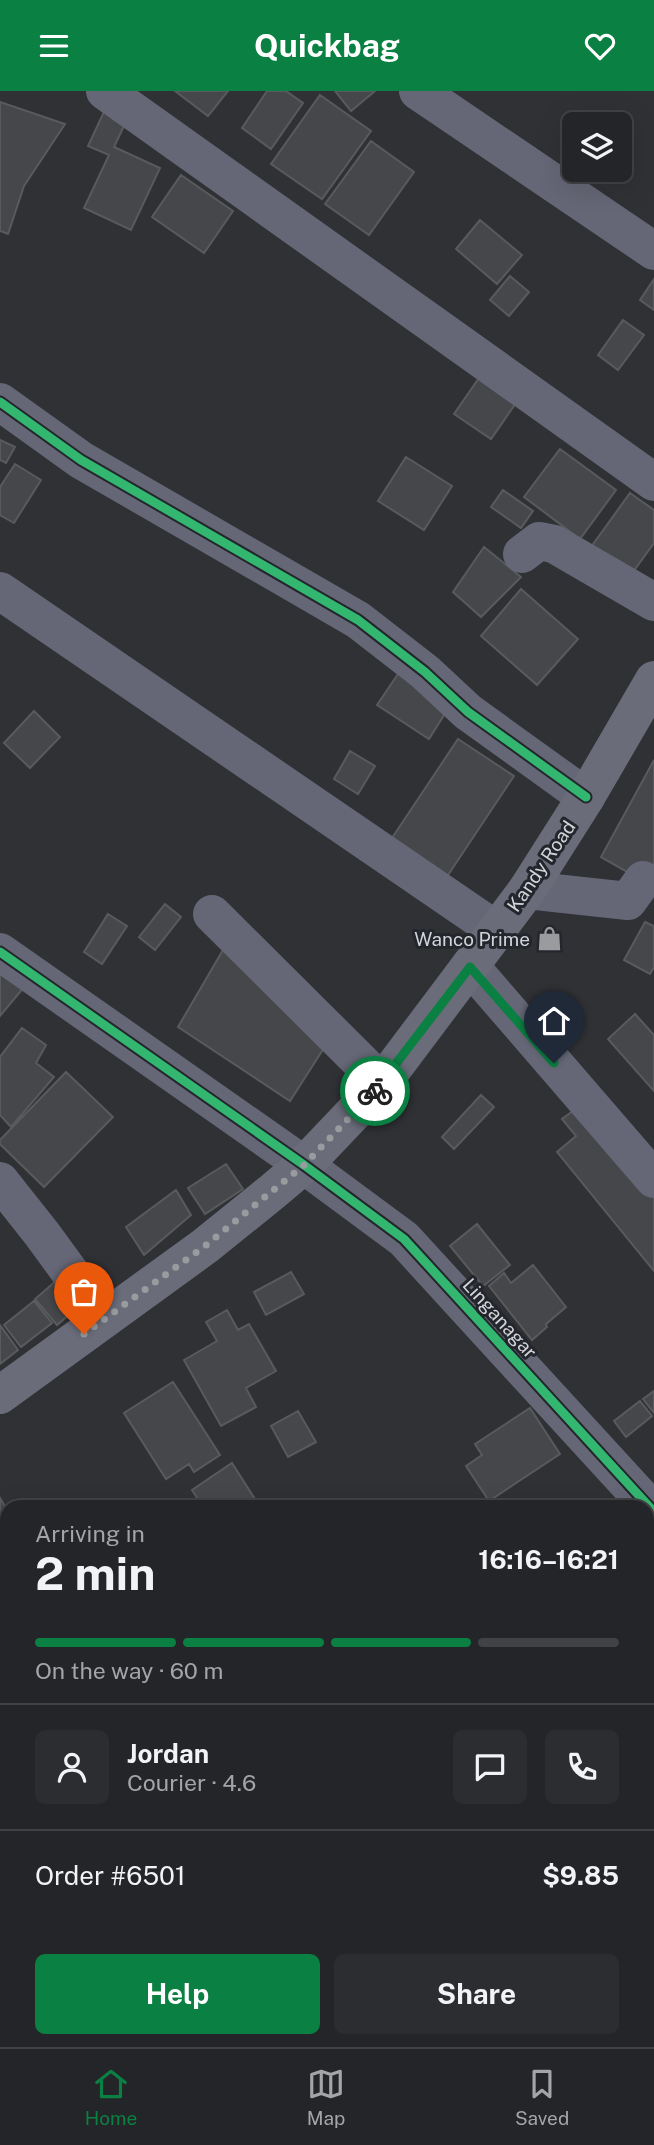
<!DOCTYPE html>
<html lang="en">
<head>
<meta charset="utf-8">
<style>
	body { margin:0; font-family:"Public Sans",sans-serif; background:#2c2d30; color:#f1f3f6; height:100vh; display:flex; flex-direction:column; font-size:26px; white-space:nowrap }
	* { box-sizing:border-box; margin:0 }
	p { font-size:23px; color:#a3a5a8 }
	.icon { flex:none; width:38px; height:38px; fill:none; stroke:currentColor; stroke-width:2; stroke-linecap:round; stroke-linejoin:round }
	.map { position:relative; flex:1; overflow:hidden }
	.panel { position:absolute; left:0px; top:1409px; width:654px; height:548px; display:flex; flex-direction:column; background:#242528; border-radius:21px 21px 0 0; box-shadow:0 7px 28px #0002,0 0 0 2px #414245 }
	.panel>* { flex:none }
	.buttons { position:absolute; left:562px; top:21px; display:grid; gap:14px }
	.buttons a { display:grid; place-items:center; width:70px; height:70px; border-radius:10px; background:#242528; box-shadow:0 7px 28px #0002,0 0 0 2px #414245; font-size:35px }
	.pin { position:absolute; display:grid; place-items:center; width:60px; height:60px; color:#fff; margin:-72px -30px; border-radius:50% 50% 50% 0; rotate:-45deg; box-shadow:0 0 7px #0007 }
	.pin .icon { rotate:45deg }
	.courier { position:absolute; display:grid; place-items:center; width:70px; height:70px; margin:-35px; border:5px solid #0b8043; border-radius:50%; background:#fff; color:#222; box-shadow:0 2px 9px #0007 }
	.headline em { font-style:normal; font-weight:700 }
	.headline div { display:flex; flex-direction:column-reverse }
	.headline { display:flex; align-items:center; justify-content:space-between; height:119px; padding:0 35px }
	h1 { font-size:46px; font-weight:700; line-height:52px }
	.bar { display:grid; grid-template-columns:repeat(4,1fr); gap:10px 7px; align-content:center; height:84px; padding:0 35px }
	.bar i { height:9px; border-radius:5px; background:#414245 }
	.bar .active { background:#0b8043 }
	.bar p { grid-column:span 4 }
	.line { display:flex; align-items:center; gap:18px; padding:0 35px; border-top:2px solid #414245 }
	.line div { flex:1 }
	.round { display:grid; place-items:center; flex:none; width:74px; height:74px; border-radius:10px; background:#2c2d30 }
	.cta { display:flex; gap:14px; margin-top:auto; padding:14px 35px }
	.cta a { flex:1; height:80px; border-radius:10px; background:#0b8043; color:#fff; font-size:28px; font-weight:700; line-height:80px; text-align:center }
	.cta a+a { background:#2c2d30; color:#f1f3f6 }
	header { display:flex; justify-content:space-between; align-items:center; height:91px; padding:0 35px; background:#0b8043; color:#fff; font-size:32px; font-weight:700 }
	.menu { display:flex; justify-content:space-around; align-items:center; height:98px; border-top:2px solid #414245; background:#242528; font-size:19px; color:#a3a5a8 }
	.menu a { display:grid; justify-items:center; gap:4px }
	.menu .active { color:#0b8043 }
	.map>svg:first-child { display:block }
	.building { fill:#46474a; stroke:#595a5d; stroke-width:2 }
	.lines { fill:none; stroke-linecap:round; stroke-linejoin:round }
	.minor { stroke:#656776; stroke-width:38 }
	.highway { stroke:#6a6c7a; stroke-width:38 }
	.cycleway-casing { stroke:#24262d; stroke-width:13 }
	.cycleway { stroke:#33b770; stroke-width:9 }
	.done { stroke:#9a9b9f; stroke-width:7; stroke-dasharray:0 12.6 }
	.route { stroke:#0b8043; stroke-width:9 }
	.labels { text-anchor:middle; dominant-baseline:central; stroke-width:6; stroke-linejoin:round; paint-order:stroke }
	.street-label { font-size:19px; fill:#d3d4d8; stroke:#24262d }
	.poi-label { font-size:19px; fill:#d3d4d8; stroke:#24262d; text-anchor:end }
</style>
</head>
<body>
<header><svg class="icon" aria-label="menu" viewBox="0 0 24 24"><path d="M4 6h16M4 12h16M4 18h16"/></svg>Quickbag<svg class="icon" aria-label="heart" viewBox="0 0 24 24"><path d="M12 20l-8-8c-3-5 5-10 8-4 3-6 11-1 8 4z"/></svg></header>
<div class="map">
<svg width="654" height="1956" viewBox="0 0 654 1956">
	<rect width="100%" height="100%" fill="#303135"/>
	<path class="building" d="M 175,0 L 228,0 L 208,25 Z
		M 267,0 L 286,0 L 303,12 L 271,58 L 242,37 Z
		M 335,0 L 375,0 L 351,20 Z
		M 320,4 L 371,40 L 322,108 L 271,73 Z
		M 109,10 L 131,20 L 114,56 L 160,77 L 131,139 L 84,117 L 109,64 L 88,55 Z
		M 0,11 L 65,33 L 24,95 L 8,143 L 0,140 Z
		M 371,50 L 414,81 L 369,144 L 325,113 Z
		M 181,84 L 233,120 L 204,162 L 152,126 Z
		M 480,129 L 522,164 L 497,193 L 456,158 Z
		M 510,185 L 529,201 L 509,225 L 490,209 Z
		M 654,188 L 654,219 L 640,209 Z
		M 623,229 L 644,244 L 618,279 L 598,264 Z
		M 479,287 L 516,312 L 491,348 L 454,323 Z
		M 0,349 L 15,356 L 6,372 L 0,369 Z
		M 560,358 L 616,399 L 580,448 L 524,406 Z
		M 406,366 L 452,395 L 424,439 L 378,410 Z
		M 15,373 L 41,389 L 14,432 L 0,424 L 0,396 Z
		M 503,399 L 533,420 L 521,437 L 491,416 Z
		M 630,402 L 654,419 L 654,452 L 630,485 L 591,456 Z
		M 484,456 L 521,486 L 481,526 L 453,501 Z
		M 521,498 L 578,548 L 537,594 L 481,545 Z
		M 400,580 L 451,613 L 429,648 L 377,614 Z
		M 34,620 L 60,646 L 30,677 L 4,652 Z
		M 458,648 L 514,685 L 444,790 L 388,753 Z
		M 350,660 L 375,675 L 358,703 L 334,688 Z
		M 654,669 L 654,796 L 601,766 Z
		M 165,813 L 181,826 L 155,859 L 139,846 Z
		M 108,823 L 127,835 L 102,873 L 84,861 Z
		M 645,831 L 654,835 L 654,876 L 650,883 L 624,869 Z
		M 223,859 L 338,935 L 290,1010 L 178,936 Z
		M 0,874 L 25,895 L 0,925 Z
		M 635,923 L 654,944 L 654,1000 L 608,948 Z
		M 22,937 L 46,954 L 36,972 L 54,986 L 11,1036 L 0,1024 L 0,966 Z
		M 66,981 L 113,1026 L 44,1096 L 0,1053 L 0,1049 Z
		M 481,1004 L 494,1016 L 454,1058 L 442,1046 Z
		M 581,1014 L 654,1095 L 654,1180 L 557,1061 L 576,1045 L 562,1028 Z
		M 226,1073 L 243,1098 L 205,1123 L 188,1097 Z
		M 176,1099 L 191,1124 L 144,1164 L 126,1136 Z
		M 477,1133 L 510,1174 L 483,1195 L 450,1155 Z
		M 533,1174 L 566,1216 L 546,1233 L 547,1236 L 532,1249 L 489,1195 L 504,1182 L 511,1192 Z
		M 291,1181 L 304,1203 L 266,1224 L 254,1201 Z
		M 64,1183 L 86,1209 L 57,1234 L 35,1208 Z
		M 34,1210 L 52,1232 L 21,1256 L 4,1234 Z
		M 227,1219 L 238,1239 L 249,1233 L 276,1280 L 246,1297 L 256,1316 L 221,1335 L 184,1269 L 217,1250 L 206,1231 Z
		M 0,1234 L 18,1259 L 0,1273 Z
		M 173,1291 L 220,1364 L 194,1381 L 189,1373 L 166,1388 L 124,1322 Z
		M 654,1300 L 654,1322 L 643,1308 Z
		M 640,1310 L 652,1325 L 626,1346 L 614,1330 Z
		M 530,1317 L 560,1363 L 489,1410 L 466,1375 L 482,1364 L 475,1353 Z
		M 298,1320 L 316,1351 L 288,1366 L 271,1335 Z
		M 232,1372 L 260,1416 L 203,1416 L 192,1399 Z
		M 0,1407 L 7,1419 L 7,1506 L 0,1510 Z
		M 654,1459 L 654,1520 L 649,1524 L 652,1528 L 648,1531 L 648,1463 Z
		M 654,1533 L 654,1589 L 648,1581 L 648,1538 Z
		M 648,1602 L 654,1610 L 654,1664 L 648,1668 Z
		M 648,1733 L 654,1740 L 654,1771 L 648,1777 Z
		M 7,1791 L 7,1848 L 1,1850 L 0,1811 L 5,1810 Z
		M 654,1795 L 654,1822 L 648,1816 L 648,1802 Z
		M 72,1950 L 91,1950 L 92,1956 L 49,1956 L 49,1954 Z
		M 220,1950 L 262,1950 L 263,1956 L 221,1956 Z
		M 471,1950 L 493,1950 L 496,1956 L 457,1956 Z
		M 568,1950 L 618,1950 L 611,1956 L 573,1956 Z"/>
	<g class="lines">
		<path class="minor" d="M 105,0 L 654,391
			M 418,0 L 654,160
			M 0,311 L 81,369 L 358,529 L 425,581 L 468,621 L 586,706
			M 522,463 L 539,450 L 554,453 L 654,511
			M 0,500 L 496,839
			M 527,799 L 628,810 L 643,789
			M 212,823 L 382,992
			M 0,861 L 304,1074 L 404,1148 L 654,1421
			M 470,875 L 654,1088
			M 0,1090 L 42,1143 L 104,1228
			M 648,1680 L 654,1675"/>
		<path class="highway" d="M 0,1304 L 205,1155 L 272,1101 L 304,1074 L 382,992 L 527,799 L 586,706 L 654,589"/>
		<defs>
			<path id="cycleway" d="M 0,311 L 81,369 L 358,529 L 425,581 L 468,621 L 586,706
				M 0,861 L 304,1074 L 404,1148 L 654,1421"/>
		</defs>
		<use href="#cycleway" class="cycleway-casing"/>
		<use href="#cycleway" class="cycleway"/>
	</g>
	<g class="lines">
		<path class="done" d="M 84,1243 L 205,1155 L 304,1074 L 375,1000"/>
		<path class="route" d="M 375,1000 L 470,876 L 554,972"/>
	</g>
	<defs>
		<symbol id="shop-bare" viewBox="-9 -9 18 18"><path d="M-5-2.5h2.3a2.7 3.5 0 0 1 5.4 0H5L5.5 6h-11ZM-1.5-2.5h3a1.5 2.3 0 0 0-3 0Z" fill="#9a9b9f" stroke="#24262d" stroke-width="2.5" paint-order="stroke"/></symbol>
	</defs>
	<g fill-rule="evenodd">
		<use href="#shop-bare" x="532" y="830" width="35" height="35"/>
	</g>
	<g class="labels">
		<g class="street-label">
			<text transform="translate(541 775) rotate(-56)">Kandy Road</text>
			<text transform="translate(500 1227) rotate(48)">Linganagar</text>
		</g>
		<g class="poi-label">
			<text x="530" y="848">Wanco Prime</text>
		</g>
	</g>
</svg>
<div class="buttons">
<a><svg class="icon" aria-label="layers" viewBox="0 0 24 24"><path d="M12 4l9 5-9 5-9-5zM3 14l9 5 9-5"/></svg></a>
</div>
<div class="pin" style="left:84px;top:1243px;background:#ea580c"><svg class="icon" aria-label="bag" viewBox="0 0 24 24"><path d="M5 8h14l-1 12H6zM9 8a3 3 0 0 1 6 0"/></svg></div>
<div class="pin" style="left:554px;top:972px;background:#1f2937"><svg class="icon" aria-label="home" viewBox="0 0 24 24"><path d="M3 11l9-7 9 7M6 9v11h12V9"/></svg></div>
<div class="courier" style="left:375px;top:1000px"><svg class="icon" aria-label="bike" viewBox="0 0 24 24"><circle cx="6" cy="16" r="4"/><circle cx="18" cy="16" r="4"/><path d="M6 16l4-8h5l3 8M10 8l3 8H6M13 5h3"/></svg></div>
<section class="panel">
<div class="headline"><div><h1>2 min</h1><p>Arriving in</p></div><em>16:16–16:21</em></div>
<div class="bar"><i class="active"></i><i class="active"></i><i class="active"></i><i></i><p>On the way · 60 m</p></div>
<div class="line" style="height:126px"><a class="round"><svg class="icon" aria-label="person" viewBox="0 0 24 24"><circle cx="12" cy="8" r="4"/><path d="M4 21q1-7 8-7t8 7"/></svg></a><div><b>Jordan</b><p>Courier · 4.6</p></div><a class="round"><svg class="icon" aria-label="chat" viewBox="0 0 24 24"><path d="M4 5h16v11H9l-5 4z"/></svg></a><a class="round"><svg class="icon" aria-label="phone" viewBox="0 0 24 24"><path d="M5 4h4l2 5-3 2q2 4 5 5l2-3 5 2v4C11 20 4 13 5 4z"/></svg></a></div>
<div class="line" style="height:91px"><div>Order #6501</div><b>$9.85</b></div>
<div class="cta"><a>Help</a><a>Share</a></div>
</section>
</div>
<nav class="menu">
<a class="active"><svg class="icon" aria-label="home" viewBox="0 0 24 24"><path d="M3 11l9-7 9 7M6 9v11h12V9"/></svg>Home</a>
<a><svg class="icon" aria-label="map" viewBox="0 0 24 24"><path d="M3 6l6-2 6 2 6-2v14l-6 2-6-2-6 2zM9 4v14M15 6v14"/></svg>Map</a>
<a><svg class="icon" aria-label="saved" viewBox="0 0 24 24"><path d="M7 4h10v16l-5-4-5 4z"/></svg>Saved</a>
</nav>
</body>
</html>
